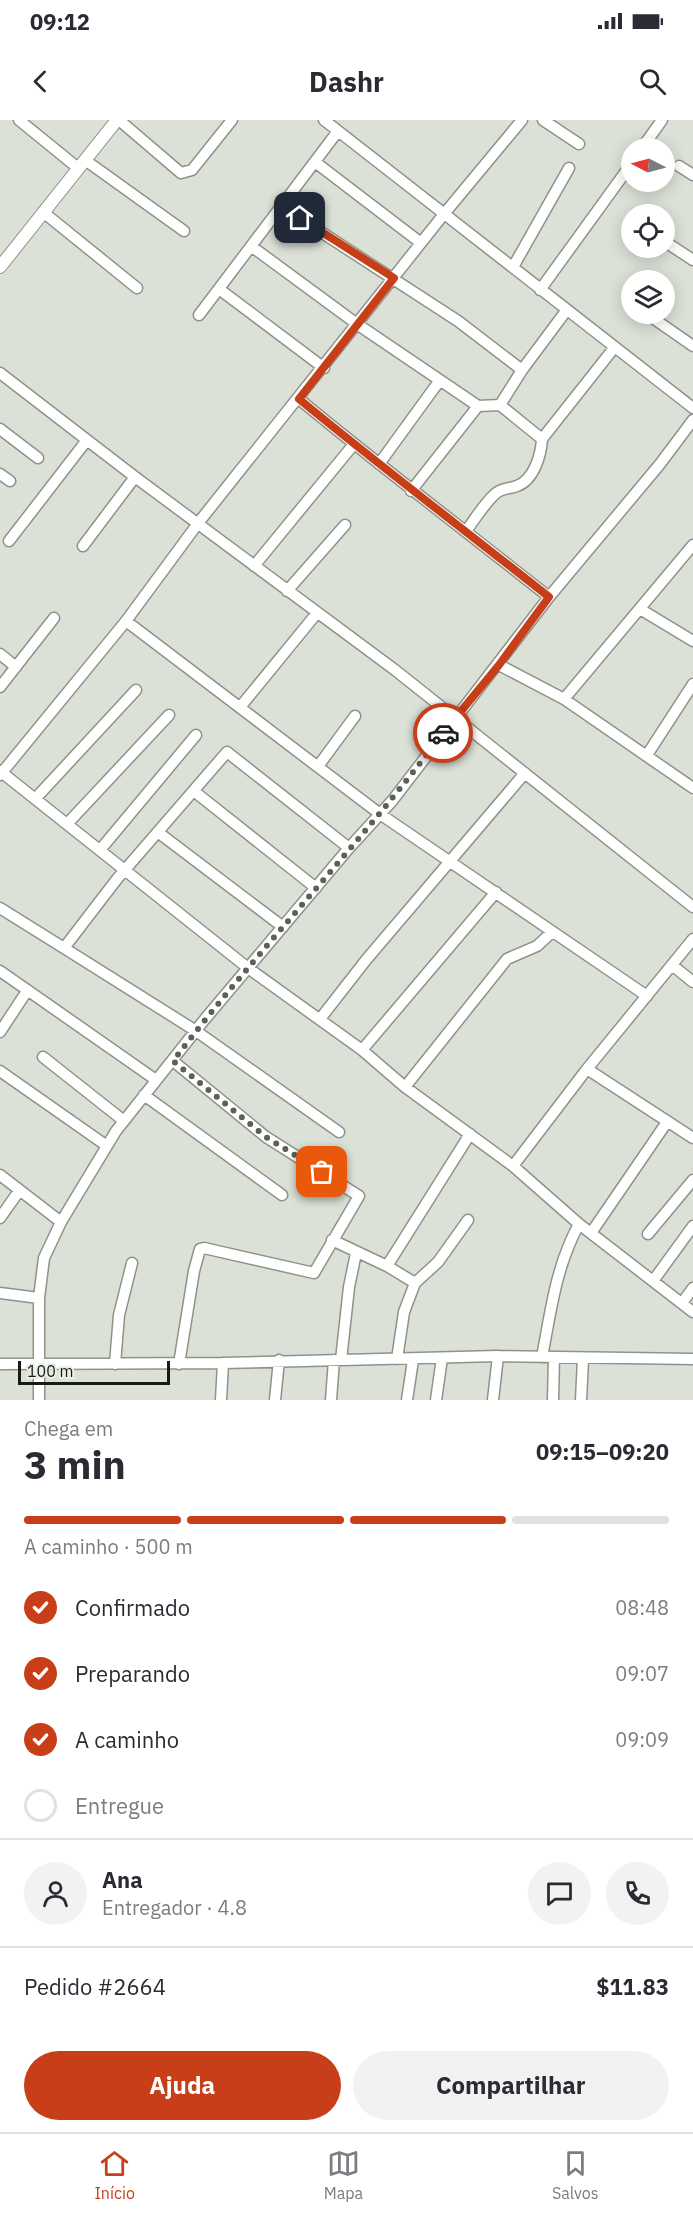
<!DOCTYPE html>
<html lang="pt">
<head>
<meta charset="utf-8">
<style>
	body { margin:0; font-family:"IBM Plex Sans",sans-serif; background:#f2f2f3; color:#2b2b33; height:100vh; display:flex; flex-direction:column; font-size:22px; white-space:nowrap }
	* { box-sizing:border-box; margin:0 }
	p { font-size:20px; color:#7c7c81 }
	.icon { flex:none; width:33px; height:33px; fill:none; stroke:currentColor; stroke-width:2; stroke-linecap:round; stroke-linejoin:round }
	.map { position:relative; height:1280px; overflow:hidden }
	.details { display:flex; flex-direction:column; background:#fff; flex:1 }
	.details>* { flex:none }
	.needle { width:39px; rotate:276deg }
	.buttons { position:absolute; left:621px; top:18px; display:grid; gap:12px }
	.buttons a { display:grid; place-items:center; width:54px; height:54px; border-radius:50%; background:#fff; box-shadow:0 3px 15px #0003; font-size:30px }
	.scale { position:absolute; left:18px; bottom:15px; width:152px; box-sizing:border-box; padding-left:6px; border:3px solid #181a16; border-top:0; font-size:16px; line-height:21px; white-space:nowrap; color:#181a16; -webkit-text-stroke:4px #e9efe4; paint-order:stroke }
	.pin { position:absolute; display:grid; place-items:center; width:51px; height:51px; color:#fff; margin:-26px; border-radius:12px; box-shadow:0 3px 9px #0006 }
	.courier { position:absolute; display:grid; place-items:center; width:60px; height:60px; margin:-30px; border:4px solid #c73e18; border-radius:50%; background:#fff; color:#222; box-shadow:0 2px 8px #0007 }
	.head em { font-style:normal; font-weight:700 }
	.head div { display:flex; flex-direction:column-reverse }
	.head { display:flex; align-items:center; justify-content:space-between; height:102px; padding:0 24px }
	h1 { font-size:39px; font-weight:700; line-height:45px }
	.bar { display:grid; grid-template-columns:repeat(4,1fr); gap:9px 6px; align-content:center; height:72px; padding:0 24px }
	.bar i { height:8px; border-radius:4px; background:#e1e1e2 }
	.bar .current { background:#c73e18 }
	.bar p { grid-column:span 4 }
	.line { display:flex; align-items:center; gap:15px; padding:0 24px; border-top:2px solid #e1e1e2 }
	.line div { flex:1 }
	.round { display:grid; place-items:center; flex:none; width:63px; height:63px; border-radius:32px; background:#f2f2f3 }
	ol { padding:0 24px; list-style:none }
	li { display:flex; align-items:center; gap:18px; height:66px }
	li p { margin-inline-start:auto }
	li .icon { padding:6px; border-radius:50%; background:#c73e18; color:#fff; stroke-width:4 }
	li:last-child { color:#7c7c81 }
	li i { width:33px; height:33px; border:3px solid #e1e1e2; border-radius:50% }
	.button { display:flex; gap:12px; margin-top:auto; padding:12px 24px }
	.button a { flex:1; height:69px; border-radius:36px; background:#c73e18; color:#fff; font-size:24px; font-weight:700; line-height:69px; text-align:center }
	.button a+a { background:#f2f2f3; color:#2b2b33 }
	.status { display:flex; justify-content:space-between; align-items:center; height:42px; padding:0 30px; background:#fff; direction:ltr }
	.status svg { height:16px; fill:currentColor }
	header { display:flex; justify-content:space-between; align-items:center; height:78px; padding:0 24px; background:#fff; font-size:27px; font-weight:700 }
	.tab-bar { display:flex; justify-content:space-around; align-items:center; height:84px; border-top:2px solid #e1e1e2; background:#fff; font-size:16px; color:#7c7c81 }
	.tab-bar a { display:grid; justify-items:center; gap:3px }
	.tab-bar .current { color:#c73e18 }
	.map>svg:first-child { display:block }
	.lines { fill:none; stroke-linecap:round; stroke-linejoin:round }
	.minor-casing { stroke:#8e938a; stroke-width:13 }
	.tertiary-casing { stroke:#8e938a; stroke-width:14 }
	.minor { stroke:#fff; stroke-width:10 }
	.tertiary { stroke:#fff; stroke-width:12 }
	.done { stroke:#5d605a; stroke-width:6; stroke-dasharray:0 10.8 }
	.route { stroke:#c73e18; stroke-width:8 }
</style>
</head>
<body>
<div class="status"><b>09:12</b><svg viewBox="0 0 49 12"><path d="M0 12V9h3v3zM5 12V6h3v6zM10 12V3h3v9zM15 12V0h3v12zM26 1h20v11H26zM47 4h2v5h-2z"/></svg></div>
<header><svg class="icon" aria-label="back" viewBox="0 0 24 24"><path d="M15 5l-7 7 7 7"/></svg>Dashr<svg class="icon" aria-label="search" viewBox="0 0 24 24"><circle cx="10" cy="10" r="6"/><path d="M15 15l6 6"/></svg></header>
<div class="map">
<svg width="693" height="1280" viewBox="0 0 693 1280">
	<rect width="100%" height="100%" fill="#dce1d7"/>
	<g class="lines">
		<defs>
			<path id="minor" d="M 19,0 L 78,48
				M 119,0 L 181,53 L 192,50 L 232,0
				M 324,0 L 693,288
				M 543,0 L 579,24
				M 642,28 L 662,0
				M 85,40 L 184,111
				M 315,42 L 421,123
				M 679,46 L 693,55
				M 281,86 L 458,201 L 522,250
				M 43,92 L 137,168
				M 664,121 L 693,140
				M 251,126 L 357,204 L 478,286
				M 513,147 L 569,48
				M 219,169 L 324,248
				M 540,170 L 632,43
				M 630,182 L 632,183
				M 647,194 L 693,226
				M 199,195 L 338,11
				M 0,253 L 135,357 L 395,550 L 693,787
				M 299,279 C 381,347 466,411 549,477
				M 0,309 L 38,338
				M 542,319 L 614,228
				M 379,344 L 440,260
				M 0,354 L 10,361
				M 411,371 L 478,286 L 500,285 L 522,250 L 566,191
				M 466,411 C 475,399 484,384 495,374 C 501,368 509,369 517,366 C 534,360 541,335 542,319 L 500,285
				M 9,421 L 87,320
				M 83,426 L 135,357
				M 254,446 L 354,324
				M 287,471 L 345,405
				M 640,489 L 693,521
				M 126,501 L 380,694 L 647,876
				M 0,534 L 16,547
				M 499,545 L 564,579 L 693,668
				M 0,567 L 54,498
				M 564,579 L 693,425
				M 241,586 L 317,493
				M 647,635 L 693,564
				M 319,645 L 355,596
				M 0,651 L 248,848 L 362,930 L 405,967 L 513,1046 L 579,1104 L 693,1192
				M 0,655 L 126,501 L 199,402 L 444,94 L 522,0
				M 195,672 L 316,768
				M 35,679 L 136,570
				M 67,704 L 169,595
				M 159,713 L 283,807
				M 100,730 L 196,615
				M 0,788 L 64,828 L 117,759 L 227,632 L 349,728
				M 64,828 L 196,911 L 339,1012
				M 672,845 L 693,862
				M 0,851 L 156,960
				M 320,899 L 366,840 L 525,653
				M 0,912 L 27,871
				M 362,930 L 496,772
				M 43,937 L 124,1001
				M 173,941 L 266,1017 L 359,1076 L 314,1153 L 204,1128 L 200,1129 L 194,1151 L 179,1244
				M 587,949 L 693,1018
				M 0,951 L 107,1026
				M 405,967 L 507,839 L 537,826 L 551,813
				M 144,975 L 282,1075
				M 513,1046 L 587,949 L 693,819
				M 0,1055 L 61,1102
				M 0,1098 L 19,1071
				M 591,1113 L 667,1002
				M 648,1114 L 693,1060
				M 332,1120 L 387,1146 L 470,1014
				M 387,1146 L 415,1163
				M 653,1161 L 693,1106
				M 0,1173 L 39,1178
				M 682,1183 L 693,1168
				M 542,1237 C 551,1190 556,1146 579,1104
				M 397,1239 L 404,1192 L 415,1163 L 438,1142 L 468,1100
				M 341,1240 L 349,1167 L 356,1133
				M 0,1244 L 223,1243 L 498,1236 L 693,1239
				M 115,1244 L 119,1195 L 132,1143
				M 39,1280 L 39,1178 L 44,1138 L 61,1102 L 116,1011 L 205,899 L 349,728 L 392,681 L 549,477 L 660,344 L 693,300
				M 221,1280 L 223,1243
				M 275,1280 L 279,1240
				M 331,1280 L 334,1240
				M 407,1280 L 413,1240
				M 436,1280 L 442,1238
				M 493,1280 L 498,1236
				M 553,1280 L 554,1237
				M 581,1280 L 583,1239"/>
			<path id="tertiary" d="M 0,147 L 117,0"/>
		</defs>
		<use href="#minor" class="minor-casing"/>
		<use href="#tertiary" class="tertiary-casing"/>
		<use href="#minor" class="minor"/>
		<use href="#tertiary" class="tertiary"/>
	</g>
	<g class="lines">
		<path class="done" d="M 322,1052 L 266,1017 L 173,941 C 259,828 359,726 443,613"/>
		<path class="route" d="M 300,98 L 394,158 L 299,279 C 381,347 466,411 549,477 L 499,545 L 443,613"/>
	</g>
</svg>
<div class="buttons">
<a><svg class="needle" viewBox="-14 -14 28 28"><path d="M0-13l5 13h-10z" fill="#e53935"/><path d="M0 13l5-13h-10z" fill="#7c7c81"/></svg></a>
<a><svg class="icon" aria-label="locate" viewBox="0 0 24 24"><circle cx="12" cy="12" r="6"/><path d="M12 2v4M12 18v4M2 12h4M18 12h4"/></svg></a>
<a><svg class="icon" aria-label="layers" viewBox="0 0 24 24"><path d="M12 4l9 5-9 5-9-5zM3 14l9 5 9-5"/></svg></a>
</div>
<div class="scale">100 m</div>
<div class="pin" style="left:322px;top:1052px;background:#ea580c"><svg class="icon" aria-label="bag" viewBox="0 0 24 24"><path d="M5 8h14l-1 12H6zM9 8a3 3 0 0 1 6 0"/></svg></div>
<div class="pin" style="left:300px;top:98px;background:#1f2937"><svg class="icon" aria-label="home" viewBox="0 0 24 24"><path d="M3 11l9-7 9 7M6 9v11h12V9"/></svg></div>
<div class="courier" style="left:443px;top:613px"><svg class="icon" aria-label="car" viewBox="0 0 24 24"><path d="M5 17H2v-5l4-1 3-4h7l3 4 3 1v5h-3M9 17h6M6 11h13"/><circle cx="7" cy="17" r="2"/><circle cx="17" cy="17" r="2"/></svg></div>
</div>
<section class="details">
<div class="head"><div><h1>3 min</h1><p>Chega em</p></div><em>09:15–09:20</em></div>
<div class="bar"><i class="current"></i><i class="current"></i><i class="current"></i><i></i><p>A caminho · 500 m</p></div>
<ol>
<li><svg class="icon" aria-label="check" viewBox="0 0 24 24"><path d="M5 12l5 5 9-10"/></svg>Confirmado<p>08:48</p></li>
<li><svg class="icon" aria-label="check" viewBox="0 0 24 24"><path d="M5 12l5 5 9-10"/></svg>Preparando<p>09:07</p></li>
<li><svg class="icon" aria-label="check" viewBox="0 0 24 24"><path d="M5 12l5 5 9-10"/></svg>A caminho<p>09:09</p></li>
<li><i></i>Entregue</li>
</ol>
<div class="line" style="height:108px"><a class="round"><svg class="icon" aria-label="person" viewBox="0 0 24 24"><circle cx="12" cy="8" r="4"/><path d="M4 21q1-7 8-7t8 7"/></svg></a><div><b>Ana</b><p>Entregador · 4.8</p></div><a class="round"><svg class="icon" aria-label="chat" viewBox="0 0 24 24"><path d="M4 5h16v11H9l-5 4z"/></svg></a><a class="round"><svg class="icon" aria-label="phone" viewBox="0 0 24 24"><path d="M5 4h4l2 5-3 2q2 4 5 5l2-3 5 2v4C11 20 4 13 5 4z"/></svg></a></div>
<div class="line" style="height:78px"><div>Pedido #2664</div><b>$11.83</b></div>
<div class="button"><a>Ajuda</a><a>Compartilhar</a></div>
</section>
<nav class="tab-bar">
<a class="current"><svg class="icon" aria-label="home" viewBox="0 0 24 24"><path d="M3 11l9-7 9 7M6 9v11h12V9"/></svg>Início</a>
<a><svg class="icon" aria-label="map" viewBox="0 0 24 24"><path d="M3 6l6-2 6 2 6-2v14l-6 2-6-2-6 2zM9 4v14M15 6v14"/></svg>Mapa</a>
<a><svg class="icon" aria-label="saved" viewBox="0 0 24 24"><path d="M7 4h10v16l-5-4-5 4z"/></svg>Salvos</a>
</nav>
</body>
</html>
